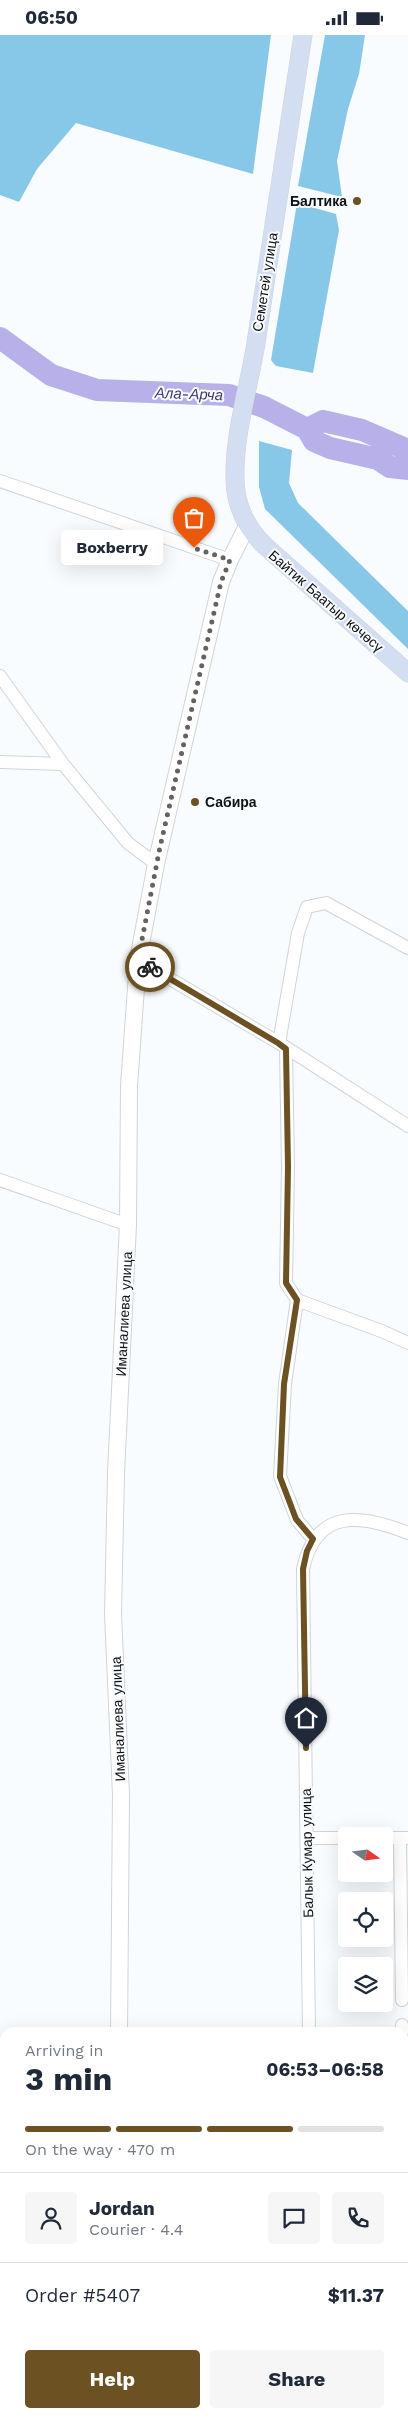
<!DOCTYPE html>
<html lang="en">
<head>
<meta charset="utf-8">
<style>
	body { margin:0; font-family:"Work Sans",sans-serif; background:#f6f6f7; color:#1f2937; height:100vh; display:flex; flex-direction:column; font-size:19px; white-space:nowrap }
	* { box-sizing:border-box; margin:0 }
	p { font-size:16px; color:#747a83 }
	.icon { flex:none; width:28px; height:28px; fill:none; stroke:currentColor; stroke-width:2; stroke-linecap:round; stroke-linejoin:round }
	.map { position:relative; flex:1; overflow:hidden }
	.panel { position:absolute; left:0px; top:1992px; width:409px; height:391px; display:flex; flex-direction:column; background:#fff; border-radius:15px 15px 0 0; box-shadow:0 5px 20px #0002 }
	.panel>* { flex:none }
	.needle { width:32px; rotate:104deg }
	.tools { position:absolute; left:338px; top:1792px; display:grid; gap:10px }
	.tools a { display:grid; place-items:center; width:55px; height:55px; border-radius:5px; background:#fff; box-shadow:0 5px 20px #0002; font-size:25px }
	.pin { position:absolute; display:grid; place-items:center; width:42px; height:42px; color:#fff; margin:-51px -21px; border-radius:50% 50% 50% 0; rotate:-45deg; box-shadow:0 0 5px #0007 }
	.pin .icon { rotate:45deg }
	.courier { position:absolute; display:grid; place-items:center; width:50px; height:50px; margin:-25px; border:4px solid #6c5123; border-radius:50%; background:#fff; color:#222; box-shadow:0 1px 6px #0007 }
	.bubble { position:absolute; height:35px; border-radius:5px; background:#fff; box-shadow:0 5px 20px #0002; font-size:16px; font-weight:700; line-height:35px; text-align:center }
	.head em { font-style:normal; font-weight:700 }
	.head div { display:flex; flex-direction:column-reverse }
	.head { display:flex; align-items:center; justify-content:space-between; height:85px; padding:0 25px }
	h1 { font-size:32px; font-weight:700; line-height:38px }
	.bar { display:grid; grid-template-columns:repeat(4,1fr); gap:8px 5px; align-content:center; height:60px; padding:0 25px }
	.bar i { height:6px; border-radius:4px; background:#e0e1e3 }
	.bar .selected { background:#6c5123 }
	.bar p { grid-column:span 4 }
	.line { display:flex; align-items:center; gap:12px; padding:0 25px; border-top:1px solid #e0e1e3 }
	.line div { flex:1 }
	.round { display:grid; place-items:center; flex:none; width:52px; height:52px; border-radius:5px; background:#f6f6f7 }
	.button { display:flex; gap:10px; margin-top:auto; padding:10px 25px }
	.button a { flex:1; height:58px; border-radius:5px; background:#6c5123; color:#fff; font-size:20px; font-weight:700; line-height:58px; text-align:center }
	.button a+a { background:#f6f6f7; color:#1f2937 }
	.status { display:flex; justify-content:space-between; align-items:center; height:35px; padding:0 25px; background:#fff; direction:ltr }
	.status svg { height:14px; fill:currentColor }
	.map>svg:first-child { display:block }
	.forest { fill:#87c8e8 }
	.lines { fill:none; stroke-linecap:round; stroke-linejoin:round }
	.river { stroke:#b8b0e9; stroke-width:22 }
	.minor-casing { stroke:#d1d4d6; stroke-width:14 }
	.tertiary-casing { stroke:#d1d4d6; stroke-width:18 }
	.secondary-casing { stroke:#d1d4d6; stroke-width:19 }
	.minor { stroke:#fff; stroke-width:12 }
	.tertiary { stroke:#fff; stroke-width:16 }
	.secondary { stroke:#d3def2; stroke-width:18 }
	.done { stroke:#626365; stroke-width:5; stroke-dasharray:0 9 }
	.route { stroke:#6c5123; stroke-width:6 }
	.poi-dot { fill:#6c5123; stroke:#f9fcfe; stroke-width:2 }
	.labels { text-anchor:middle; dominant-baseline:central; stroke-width:4; stroke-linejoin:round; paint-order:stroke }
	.poi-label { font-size:14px; font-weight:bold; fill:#101112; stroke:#f9fcfe; text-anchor:end }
	.street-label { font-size:14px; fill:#101112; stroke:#f9fcfe }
	.water-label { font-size:15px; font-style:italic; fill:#443477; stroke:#f9fcfe }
</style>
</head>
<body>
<div class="status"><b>06:50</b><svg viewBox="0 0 49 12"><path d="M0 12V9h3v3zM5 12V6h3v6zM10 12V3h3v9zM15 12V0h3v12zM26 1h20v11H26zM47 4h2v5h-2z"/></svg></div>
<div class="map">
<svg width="408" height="2383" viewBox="0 0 408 2383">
	<rect width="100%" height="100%" fill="#f9fcfe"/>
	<path class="forest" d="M 0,0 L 271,0 L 253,139 L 76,88 L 37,134 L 19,167 L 0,160 Z
		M 325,0 L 365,0 L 359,39 L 348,74 L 337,126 L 342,162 L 298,151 Z
		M 297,168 L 336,179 L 339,195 L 313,338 L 276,331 L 271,325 Z
		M 259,406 L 292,415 L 289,448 L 298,468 L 408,576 L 408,614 L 265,474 L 259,452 Z"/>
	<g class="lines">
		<path class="river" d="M 0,303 L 51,340 L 97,355 L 229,360 L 264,372 L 307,394 L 323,386 L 362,395 L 408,415
			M 307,394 L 314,406 L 330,413 L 378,424 L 390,432 L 408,434"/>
		<defs>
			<path id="minor" d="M 0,446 L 230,525
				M 0,641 L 63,729
				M 0,727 L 63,729 L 128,808 L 156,829
				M 138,925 L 279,1008 L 408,1091
				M 279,1008 L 298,898 L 307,872 L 326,868 L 408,913
				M 286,1014 L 288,1132 L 286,1248 L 297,1265
				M 0,1145 L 128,1190
				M 297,1265 L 285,1349 L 280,1441 L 297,1485 L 313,1504
				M 297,1265 L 384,1297 L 408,1308
				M 307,1803 L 346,1803
				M 384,1803 L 408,1803
				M 400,1803 L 402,1965
				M 309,1998 L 303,1534 C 316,1473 361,1479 408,1498
				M 402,1998 L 402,1990
				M 404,2044 L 408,2045
				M 404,2252 L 408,2253
				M 404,2318 L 408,2300
				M 315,2379 L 315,2383
				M 389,2383 L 390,2379"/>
			<path id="tertiary" d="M 119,1998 L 121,1760 L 113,1579 L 116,1438 L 128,1190 L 129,1051 L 138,925 L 156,829 L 221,547 L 230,525 L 247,491
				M 107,2383 L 108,2379"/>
			<path id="secondary" d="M 303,0 C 287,103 272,205 256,308 C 249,352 234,398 235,443 C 235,470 245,491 264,510 L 408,638"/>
		</defs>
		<use href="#minor" class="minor-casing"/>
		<use href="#tertiary" class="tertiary-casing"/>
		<use href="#secondary" class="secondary-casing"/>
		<use href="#minor" class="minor"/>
		<use href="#tertiary" class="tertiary"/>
		<use href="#secondary" class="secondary"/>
	</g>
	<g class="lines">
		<path class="done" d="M 150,932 L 138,925 L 160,812 L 221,547 L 230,525 L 194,513"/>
		<path class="route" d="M 150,932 L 278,1008 L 286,1014 L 288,1132 L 286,1248 L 297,1265 L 284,1349 L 280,1442 L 296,1484 L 313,1504 L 307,1516 L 303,1534 L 306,1713"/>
	</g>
	<g class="poi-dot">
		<circle cx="357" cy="166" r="5"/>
		<circle cx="195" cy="767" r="5"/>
	</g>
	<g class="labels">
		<g class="poi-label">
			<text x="347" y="166">Балтика</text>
			<text x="205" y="767" text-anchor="start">Сабира</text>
		</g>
		<g class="street-label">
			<text transform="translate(265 247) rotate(-81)">Семетей улица</text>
			<text transform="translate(326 566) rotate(41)">Байтик Баатыр көчөсү</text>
			<text transform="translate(124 1279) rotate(-87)">Иманалиева улица</text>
			<text transform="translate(118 1684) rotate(-92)">Иманалиева улица</text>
			<text transform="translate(307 1818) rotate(-91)">Балык Кумар улица</text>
		</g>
		<g class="water-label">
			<text transform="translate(189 359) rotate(2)">Ала-Арча</text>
		</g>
	</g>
</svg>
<div class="tools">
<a><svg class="needle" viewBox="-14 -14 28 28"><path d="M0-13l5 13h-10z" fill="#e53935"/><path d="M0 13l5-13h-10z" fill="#747a83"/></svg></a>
<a><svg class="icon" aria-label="locate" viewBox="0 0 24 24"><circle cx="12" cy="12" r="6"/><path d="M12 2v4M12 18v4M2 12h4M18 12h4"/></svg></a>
<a><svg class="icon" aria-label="layers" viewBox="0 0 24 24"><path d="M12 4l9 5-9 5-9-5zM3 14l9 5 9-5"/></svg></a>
</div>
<div class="pin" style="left:194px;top:513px;background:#ea580c"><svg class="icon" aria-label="bag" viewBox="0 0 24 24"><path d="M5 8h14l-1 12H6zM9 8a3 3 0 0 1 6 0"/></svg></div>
<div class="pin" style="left:306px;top:1713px;background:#1f2937"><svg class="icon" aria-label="home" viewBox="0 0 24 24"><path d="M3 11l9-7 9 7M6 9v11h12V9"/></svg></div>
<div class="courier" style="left:150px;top:932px"><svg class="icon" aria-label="bike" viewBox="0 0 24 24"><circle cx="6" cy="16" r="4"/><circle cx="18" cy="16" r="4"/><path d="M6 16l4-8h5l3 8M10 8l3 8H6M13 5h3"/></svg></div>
<div class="bubble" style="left:61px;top:495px;width:102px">Boxberry</div>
<section class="panel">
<div class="head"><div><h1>3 min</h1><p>Arriving in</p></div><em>06:53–06:58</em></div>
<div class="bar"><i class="selected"></i><i class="selected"></i><i class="selected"></i><i></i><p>On the way · 470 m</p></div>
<div class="line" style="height:90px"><a class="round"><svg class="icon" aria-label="person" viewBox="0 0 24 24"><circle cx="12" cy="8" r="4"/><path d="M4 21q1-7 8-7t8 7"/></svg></a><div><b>Jordan</b><p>Courier · 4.4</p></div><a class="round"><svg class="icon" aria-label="chat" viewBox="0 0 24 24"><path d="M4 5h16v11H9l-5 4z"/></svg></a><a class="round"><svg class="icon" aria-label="phone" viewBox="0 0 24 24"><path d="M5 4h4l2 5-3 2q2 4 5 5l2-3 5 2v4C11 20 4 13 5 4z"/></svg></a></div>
<div class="line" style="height:65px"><div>Order #5407</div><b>$11.37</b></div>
<div class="button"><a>Help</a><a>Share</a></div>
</section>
</div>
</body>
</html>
